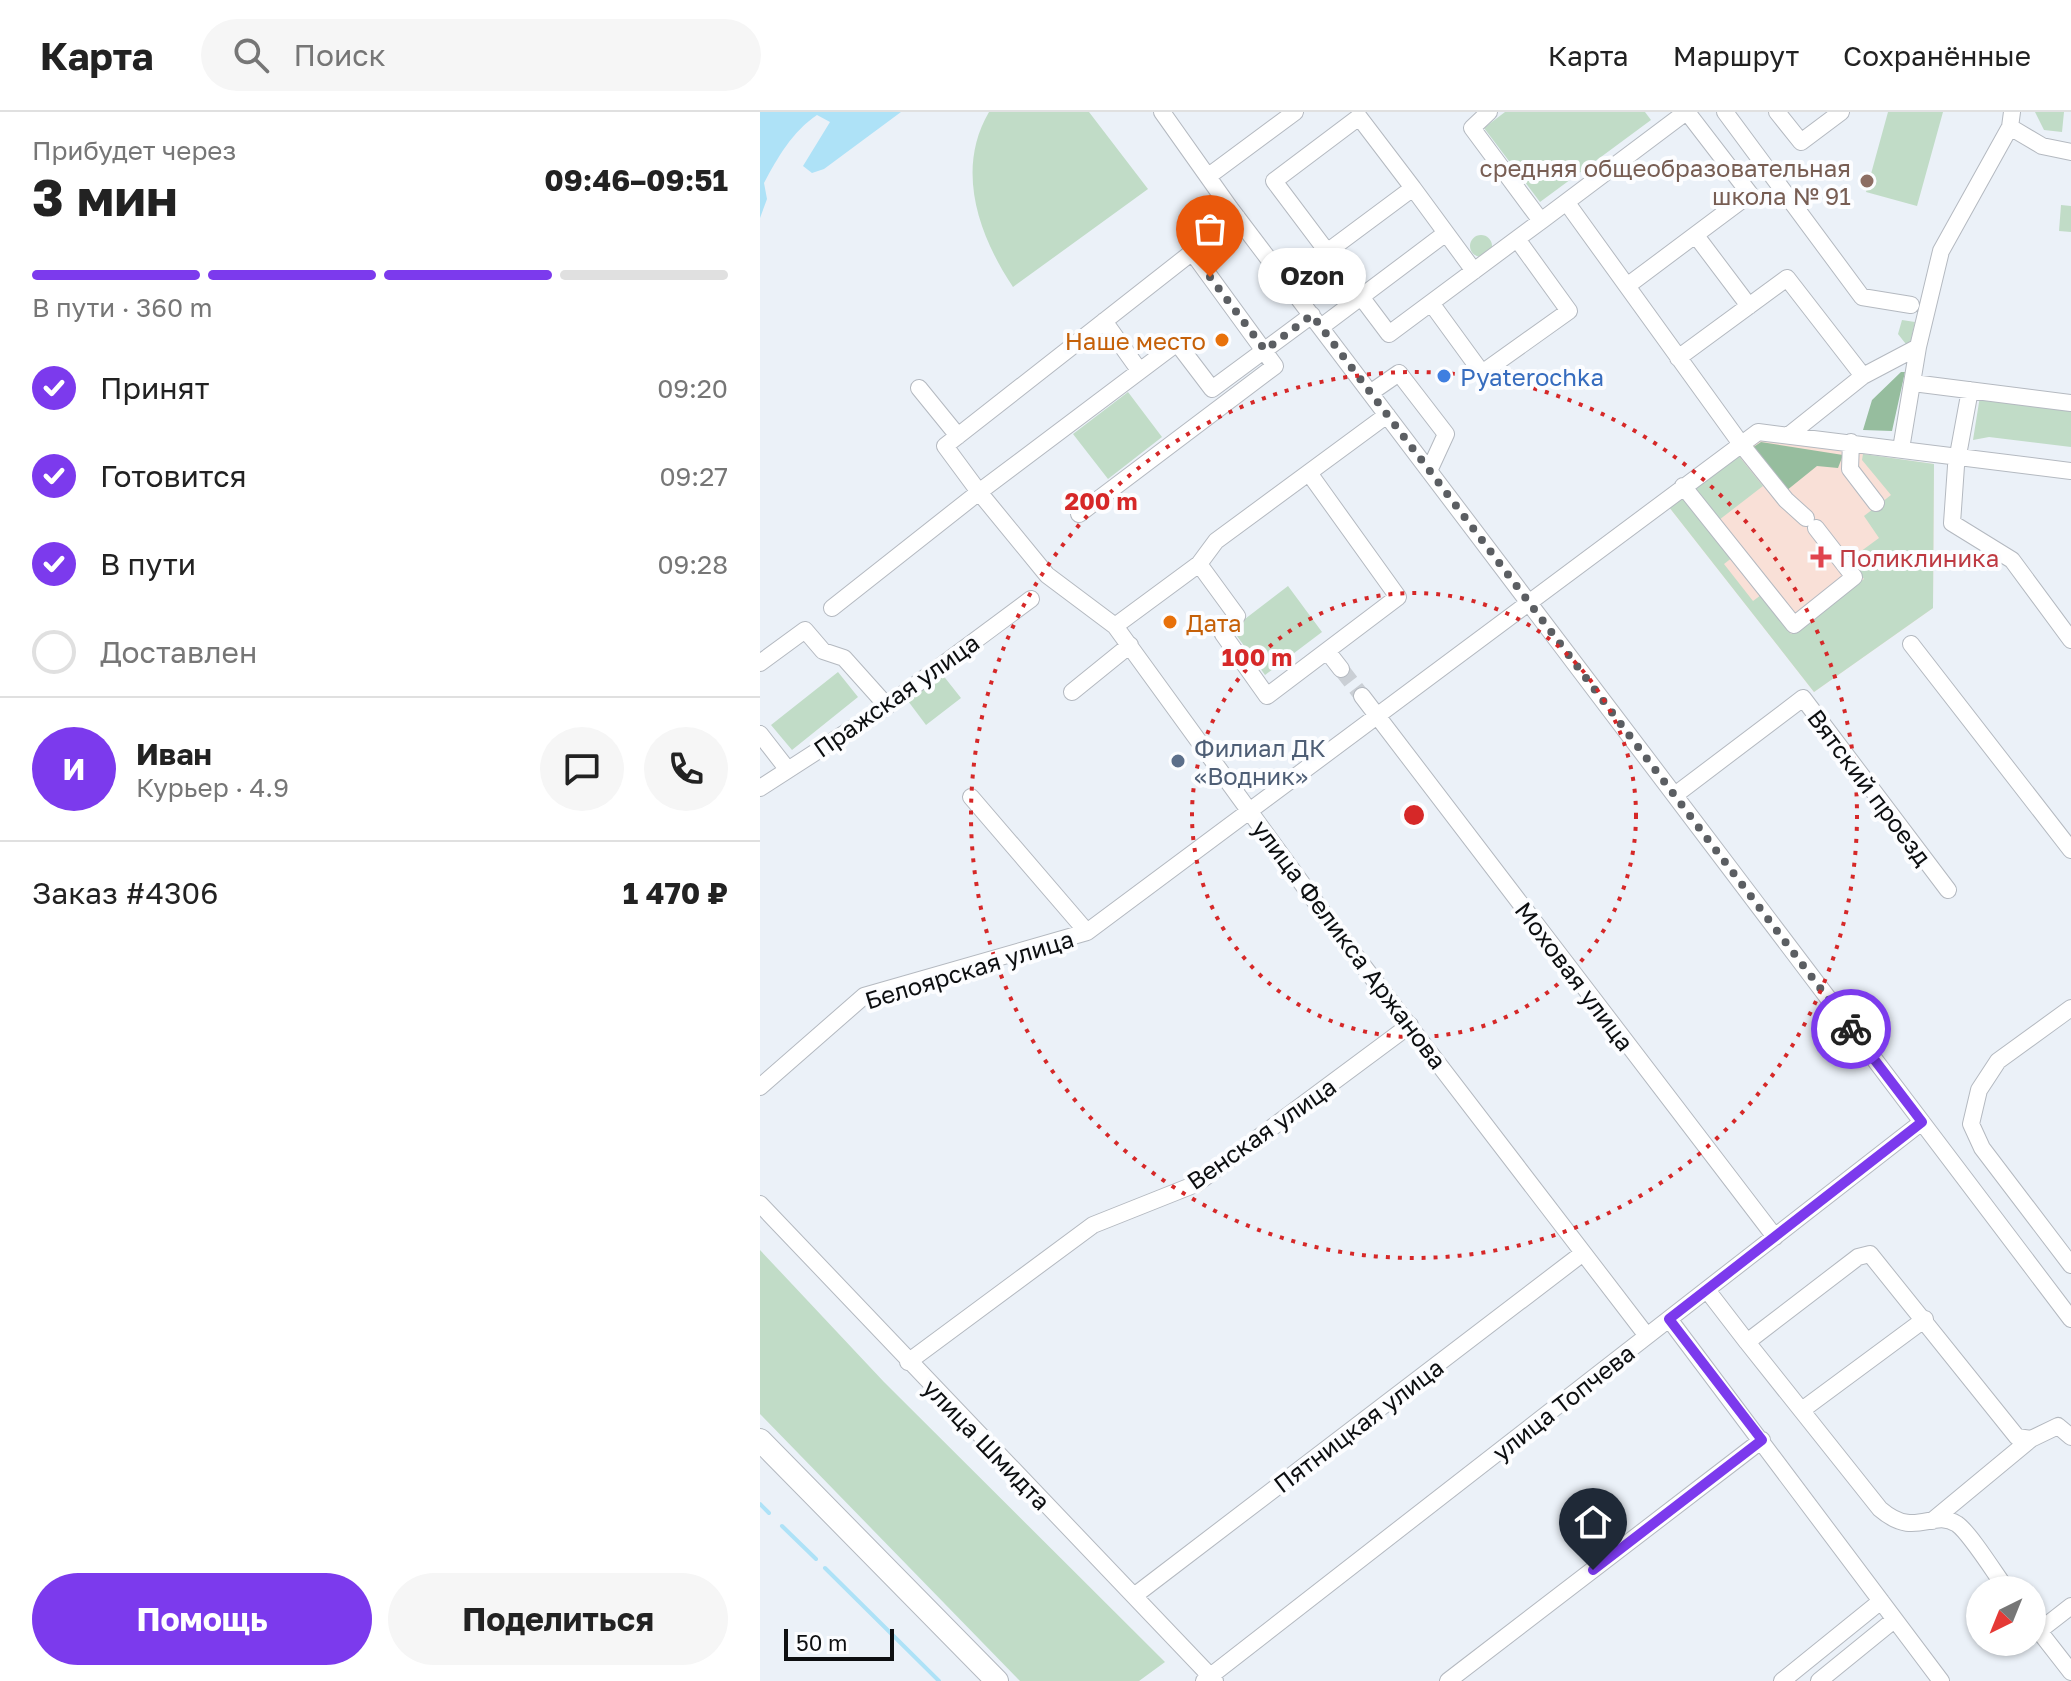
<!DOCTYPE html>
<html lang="ru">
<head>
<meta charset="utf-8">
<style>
	body { margin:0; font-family:"Golos Text",sans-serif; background:#f6f6f6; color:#222; height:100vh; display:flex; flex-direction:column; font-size:30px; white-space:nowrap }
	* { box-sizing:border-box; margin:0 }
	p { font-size:26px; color:#767676 }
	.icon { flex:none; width:44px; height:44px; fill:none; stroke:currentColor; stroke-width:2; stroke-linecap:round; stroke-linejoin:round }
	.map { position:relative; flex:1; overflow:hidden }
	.details { display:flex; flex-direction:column; background:#fff; width:760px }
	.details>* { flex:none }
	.needle { width:52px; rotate:223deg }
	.tools { position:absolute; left:1206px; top:1464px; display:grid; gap:16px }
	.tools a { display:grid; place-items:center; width:80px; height:80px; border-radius:50%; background:#fff; box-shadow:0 2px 6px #0004; font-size:40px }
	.scale { position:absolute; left:24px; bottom:20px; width:110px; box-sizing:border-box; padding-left:8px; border:4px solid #0d0f11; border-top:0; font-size:22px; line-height:28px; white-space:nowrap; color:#0d0f11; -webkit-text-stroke:6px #fcfdff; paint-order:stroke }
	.pin { position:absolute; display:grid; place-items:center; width:68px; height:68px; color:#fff; margin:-82px -34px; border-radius:50% 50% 50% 0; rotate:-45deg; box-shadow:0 0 8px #0007 }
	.pin .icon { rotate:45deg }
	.courier { position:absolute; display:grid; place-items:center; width:80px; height:80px; margin:-40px; border:6px solid #7c3aed; border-radius:50%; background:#fff; color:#222; box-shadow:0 2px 10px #0007 }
	.bubble { position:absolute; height:56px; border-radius:28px; background:#fff; box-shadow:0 2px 6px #0004; font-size:26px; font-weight:700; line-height:56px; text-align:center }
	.overview em { font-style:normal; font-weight:700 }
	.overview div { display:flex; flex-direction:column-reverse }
	.overview { display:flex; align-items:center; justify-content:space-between; height:136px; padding:0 32px }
	h1 { font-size:52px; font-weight:700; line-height:60px }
	.bar { display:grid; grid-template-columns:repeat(4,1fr); gap:12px 8px; align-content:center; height:96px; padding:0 32px }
	.bar i { height:10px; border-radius:6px; background:#e0e0e0 }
	.bar .active { background:#7c3aed }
	.bar p { grid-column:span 4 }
	.line { display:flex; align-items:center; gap:20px; padding:0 32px; border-top:2px solid #e0e0e0 }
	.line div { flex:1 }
	.round { display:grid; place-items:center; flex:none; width:84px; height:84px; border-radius:42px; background:#f6f6f6 }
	ol { padding:0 32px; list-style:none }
	li { display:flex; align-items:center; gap:24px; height:88px }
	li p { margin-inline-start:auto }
	li .icon { padding:8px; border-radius:50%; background:#7c3aed; color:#fff; stroke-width:4 }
	li:last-child { color:#767676 }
	li i { width:44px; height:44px; border:4px solid #e0e0e0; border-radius:50% }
	.button { display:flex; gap:16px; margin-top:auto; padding:16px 32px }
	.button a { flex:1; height:92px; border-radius:48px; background:#7c3aed; color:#fff; font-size:32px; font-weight:700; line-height:92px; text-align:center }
	.button a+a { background:#f6f6f6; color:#222 }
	header { display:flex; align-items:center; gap:48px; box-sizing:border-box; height:112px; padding:0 40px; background:#fff; border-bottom:2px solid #e0e0e0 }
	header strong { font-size:38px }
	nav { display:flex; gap:44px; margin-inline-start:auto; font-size:28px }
	.search { width:560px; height:72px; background:#f6f6f6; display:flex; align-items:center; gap:20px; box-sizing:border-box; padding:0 28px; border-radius:44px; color:#767676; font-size:30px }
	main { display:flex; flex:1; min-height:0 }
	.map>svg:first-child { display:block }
	.medical { fill:#f9e0d7 }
	.green { fill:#c1dcc7 }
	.forest { fill:#96bd9e }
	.water { fill:#aee2f7 }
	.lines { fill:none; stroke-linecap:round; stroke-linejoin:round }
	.stream { stroke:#aee2f7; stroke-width:4 }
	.minor-tunnel { stroke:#cacfd5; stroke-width:16; stroke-dasharray:16 8; stroke-linecap:butt }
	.minor-casing { stroke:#b4b9c0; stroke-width:18 }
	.major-casing { stroke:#b4b9c0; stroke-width:24 }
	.minor { stroke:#fff; stroke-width:16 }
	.major { stroke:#fff; stroke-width:22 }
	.done { stroke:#5b5e62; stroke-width:8; stroke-dasharray:0 14.4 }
	.route { stroke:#7c3aed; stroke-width:10 }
	.ring { fill:none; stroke:#d62828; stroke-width:4; stroke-dasharray:4 8 }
	.education-dot { fill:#8d6e63; stroke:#fcfdff; stroke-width:3 }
	.food-dot { fill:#e8710a; stroke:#fcfdff; stroke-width:3 }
	.shop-dot { fill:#3f7fe0; stroke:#fcfdff; stroke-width:3 }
	.health-dot { fill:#e0444e; stroke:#fcfdff; stroke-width:3 }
	.service-dot { fill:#5c6f8a; stroke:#fcfdff; stroke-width:3 }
	.labels { text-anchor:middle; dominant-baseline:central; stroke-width:8; stroke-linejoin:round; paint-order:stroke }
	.education-label { font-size:24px; fill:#785e54; stroke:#fcfdff; text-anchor:end }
	.food-label { font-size:24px; fill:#c56008; stroke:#fcfdff; text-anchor:end }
	.shop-label { font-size:24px; fill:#366cbe; stroke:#fcfdff; text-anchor:start }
	.health-label { font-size:24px; fill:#be3a42; stroke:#fcfdff; text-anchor:start }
	.street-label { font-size:24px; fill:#0d0f11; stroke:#fcfdff }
	.service-label { font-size:24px; fill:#4e5e75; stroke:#fcfdff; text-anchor:start }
	.centre { fill:#d62828; stroke:#fcfdff; stroke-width:4 }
	.ring-label { font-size:24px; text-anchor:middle; font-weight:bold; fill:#d62828; stroke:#fcfdff; stroke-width:8; stroke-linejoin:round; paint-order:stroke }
</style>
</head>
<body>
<header>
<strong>Карта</strong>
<div class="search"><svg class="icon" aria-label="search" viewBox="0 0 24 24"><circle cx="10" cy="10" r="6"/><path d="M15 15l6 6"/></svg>Поиск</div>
<nav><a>Карта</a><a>Маршрут</a><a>Сохранённые</a></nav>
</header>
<main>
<section class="details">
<div class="overview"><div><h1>3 мин</h1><p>Прибудет через</p></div><em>09:46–09:51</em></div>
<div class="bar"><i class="active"></i><i class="active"></i><i class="active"></i><i></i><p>В пути · 360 m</p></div>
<ol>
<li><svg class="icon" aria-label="check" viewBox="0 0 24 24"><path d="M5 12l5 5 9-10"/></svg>Принят<p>09:20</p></li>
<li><svg class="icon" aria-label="check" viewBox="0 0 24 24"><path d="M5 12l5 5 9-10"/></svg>Готовится<p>09:27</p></li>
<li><svg class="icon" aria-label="check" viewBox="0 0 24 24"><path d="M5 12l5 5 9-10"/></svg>В пути<p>09:28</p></li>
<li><i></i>Доставлен</li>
</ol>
<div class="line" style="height:144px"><b class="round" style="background:#7c3aed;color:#fff">И</b><div><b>Иван</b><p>Курьер · 4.9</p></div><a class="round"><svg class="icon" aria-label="chat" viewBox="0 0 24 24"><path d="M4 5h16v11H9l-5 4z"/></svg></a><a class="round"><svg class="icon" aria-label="phone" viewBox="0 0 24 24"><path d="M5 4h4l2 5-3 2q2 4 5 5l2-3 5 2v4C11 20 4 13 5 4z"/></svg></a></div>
<div class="line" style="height:104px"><div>Заказ #4306</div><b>1 470 ₽</b></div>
<div class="button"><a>Помощь</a><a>Поделиться</a></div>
</section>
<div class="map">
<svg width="1311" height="1569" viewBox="0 0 1311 1569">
	<rect width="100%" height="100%" fill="#ebf1f8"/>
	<path class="medical" d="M 999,328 L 1174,352 L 1173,496 L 1054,580 L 909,395 Z"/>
	<path class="green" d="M 229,0 L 329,0 L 388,77 L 253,175 C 219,124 195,58 229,0 Z
		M 745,0 L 885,0 L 891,8 L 780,90 L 724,16 Z
		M 1128,0 L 1183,0 L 1157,94 L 1106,80 Z
		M 1275,0 L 1304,0 L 1302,20 L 1284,18 Z
		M 1301,93 L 1311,94 L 1311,120 L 1299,119 Z
		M710 134a11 11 0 1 1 22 0a11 11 0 1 1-22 0Z
		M 1142,208 L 1155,210 L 1149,236 L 1138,222 Z
		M 368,280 L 402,325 L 348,367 L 313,322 Z
		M 1220,284 L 1311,294 L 1311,335 L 1229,325 L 1213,328 Z
		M 1103,342 L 1174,352 L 1173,496 L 1054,580 L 909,395 L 923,384 L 973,445 L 964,452 L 993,489 L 1001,483 L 1031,522 L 1104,467 L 1089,448 L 1119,426 L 1104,404 L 1131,383 L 1102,348 Z
		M 978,343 L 1003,374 L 959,408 L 934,376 Z
		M 528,474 L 562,520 L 505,563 L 477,524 L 481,510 Z
		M 78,560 L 98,585 L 32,638 L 11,613 Z
		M 182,562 L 201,586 L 166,613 L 148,589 Z
		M 0,1138 L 124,1270 L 405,1550 L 379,1569 L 260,1569 L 0,1302 Z"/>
	<path class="forest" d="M 1141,260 L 1145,260 L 1132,319 L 1103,318 L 1112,288 Z
		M 1001,330 L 1083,343 L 1078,356 L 1057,354 L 1026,379 L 992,336 Z"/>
	<path class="water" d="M 0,0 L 141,0 L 64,57 L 52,61 L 43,54 L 70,10 L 57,3 C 32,20 18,45 4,71 L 7,87 L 0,106 Z"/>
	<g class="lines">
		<path class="stream" d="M 0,1392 L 9,1401
			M 22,1414 L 56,1447
			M 65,1456 L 179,1569"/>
		<path class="minor-tunnel" d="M 581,557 L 602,584"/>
		<defs>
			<path id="minor" d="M 402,0 L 470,96 L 1311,1207
				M 729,0 L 712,16 L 781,109 L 926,0
				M 965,0 L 1102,185 L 1151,193
				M 1017,0 L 1041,30 L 1081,0
				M 1250,15 L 1282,34 L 1311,40
				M 450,63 L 535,0
				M 653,76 L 714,159
				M 807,91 L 981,332 L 1026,388 L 1046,406
				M 477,105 L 185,334 L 219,380 L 417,231 L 452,277 L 552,203
				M 937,125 L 989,194
				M 567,140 L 653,76 L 599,5 L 514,69 L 629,222 L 781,109
				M 867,174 L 990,82 L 927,0
				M 671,191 L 722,261 L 809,199 L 757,127
				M 344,209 L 379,258
				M 561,215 L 686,121
				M 918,246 L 1027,166 L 1103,264
				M 1153,271 L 1311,291
				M 159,276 L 198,324
				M 1210,278 L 1196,354 L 1192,411 L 1252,448 L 1311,528
				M 610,281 L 639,261 L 686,322 L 669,359
				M 1029,323 L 1103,264 L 1158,235 L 1181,139 L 1250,15 L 1252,0
				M 1091,330 L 1090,357 L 1116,391
				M 1141,337 L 1158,235
				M 923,374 L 1034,513 L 1094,465 L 1056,416
				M 319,402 L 515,254 L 432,140
				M 439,452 L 456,429 L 627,303
				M 72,496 L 219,380 L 287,463 L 355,514 L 575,817 L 887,1224
				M 355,514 L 439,452 L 477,504 L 463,522 L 507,584 L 638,485 L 549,361
				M 1151,532 L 1311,738
				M 567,539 L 581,557
				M 0,551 L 45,518 L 63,539 L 84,546 L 127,594
				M 312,580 L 370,533
				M 602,584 L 1015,1125
				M 0,622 L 28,658
				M 0,676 L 127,594 L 271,487
				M 915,683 L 1043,586 L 1188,778
				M 211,685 L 327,820
				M 1311,896 L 1238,949 L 1219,978 L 1211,1012 L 1222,1036 L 1311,1153
				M 0,975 L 104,884 L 327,820 L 998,320 L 1311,359
				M 0,1092 L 455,1569
				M 947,1178 L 987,1230
				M 909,1207 L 1181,1569
				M 148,1250 L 333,1113 L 436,1072 L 650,913
				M 1042,1298 L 1165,1207
				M 1172,1409 L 1271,1327
				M 1247,1478 C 1236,1463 1210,1421 1197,1412 C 1172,1396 1156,1428 1120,1397 L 987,1230 L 1098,1145 L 1110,1142 L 1257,1325 L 1271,1327 L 1298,1314 L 1311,1325
				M 374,1484 L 823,1141
				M 1272,1510 L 1311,1560
				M 1279,1519 L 1311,1494
				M 444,1569 L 1162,1010
				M 688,1569 L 1002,1328
				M 1022,1569 L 1121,1489
				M 1059,1569 L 1134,1508"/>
			<path id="major" d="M 0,1328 L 237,1569"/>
		</defs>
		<use href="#minor" class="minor-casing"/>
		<use href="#major" class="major-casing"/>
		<use href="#minor" class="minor"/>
		<use href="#major" class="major"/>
	</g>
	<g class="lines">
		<path class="done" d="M 450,165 L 505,238 L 552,203 L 1091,917"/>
		<path class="route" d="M 833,1458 L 1002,1328 L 909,1207 L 1162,1010 L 1091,917"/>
	</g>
	<g class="ring">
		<circle cx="654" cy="703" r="222"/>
		<circle cx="654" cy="703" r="443"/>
	</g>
	<circle class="education-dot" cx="1107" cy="69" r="8"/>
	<g class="food-dot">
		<circle cx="462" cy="228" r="8"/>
		<circle cx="410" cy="510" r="8"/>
	</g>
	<circle class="shop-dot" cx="684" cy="264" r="8"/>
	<path class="health-dot" d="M1057 433h8v8h8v8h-8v8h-8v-8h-8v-8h8z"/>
	<circle class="service-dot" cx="418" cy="649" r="8"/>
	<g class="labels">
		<g class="education-label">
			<text x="1091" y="55">средняя общеобразовательная<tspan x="1091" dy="28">школа № 91</tspan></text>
		</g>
		<g class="food-label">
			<text x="446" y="228">Наше место</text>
			<text x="426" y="510" text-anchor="start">Дата</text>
		</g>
		<g class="shop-label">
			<text x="700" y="264">Pyaterochka</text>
		</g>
		<g class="health-label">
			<text x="1079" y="445">Поликлиника</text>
		</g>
		<g class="street-label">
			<text transform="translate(136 583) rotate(-35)">Пражская улица</text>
			<text transform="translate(1110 675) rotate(53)">Вятский проезд</text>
			<text transform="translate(590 832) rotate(53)">улица Феликса Аржанова</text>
			<text transform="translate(209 857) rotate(-17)">Белоярская улица</text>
			<text transform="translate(815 864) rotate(53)">Моховая улица</text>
			<text transform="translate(501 1021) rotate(-35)">Венская улица</text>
			<text transform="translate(803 1290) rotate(-38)">улица Топчева</text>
			<text transform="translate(598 1313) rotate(-37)">Пятницкая улица</text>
			<text transform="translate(227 1332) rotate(46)">улица Шмидта</text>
		</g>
		<g class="service-label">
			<text x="434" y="635">Филиал ДК<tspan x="434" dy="28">«Водник»</tspan></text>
		</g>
	</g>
	<circle cx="654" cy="703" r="12" class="centre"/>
	<g class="ring-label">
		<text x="341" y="398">200 m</text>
		<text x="497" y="554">100 m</text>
	</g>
</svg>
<div class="tools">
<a><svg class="needle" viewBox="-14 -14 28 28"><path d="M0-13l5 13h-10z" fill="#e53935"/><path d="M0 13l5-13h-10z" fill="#767676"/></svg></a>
</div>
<div class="scale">50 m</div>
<div class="pin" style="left:450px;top:165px;background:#ea580c"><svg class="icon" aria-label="bag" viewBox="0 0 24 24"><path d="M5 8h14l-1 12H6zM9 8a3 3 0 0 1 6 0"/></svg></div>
<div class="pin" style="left:833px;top:1458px;background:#1f2937"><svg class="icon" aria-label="home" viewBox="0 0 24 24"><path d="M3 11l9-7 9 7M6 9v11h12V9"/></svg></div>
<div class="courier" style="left:1091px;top:917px"><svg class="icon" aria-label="bike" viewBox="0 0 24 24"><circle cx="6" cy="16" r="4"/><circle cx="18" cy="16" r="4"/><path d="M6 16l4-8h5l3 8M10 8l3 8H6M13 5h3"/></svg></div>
<div class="bubble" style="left:498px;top:136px;width:108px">Ozon</div>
</div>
</main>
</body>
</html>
